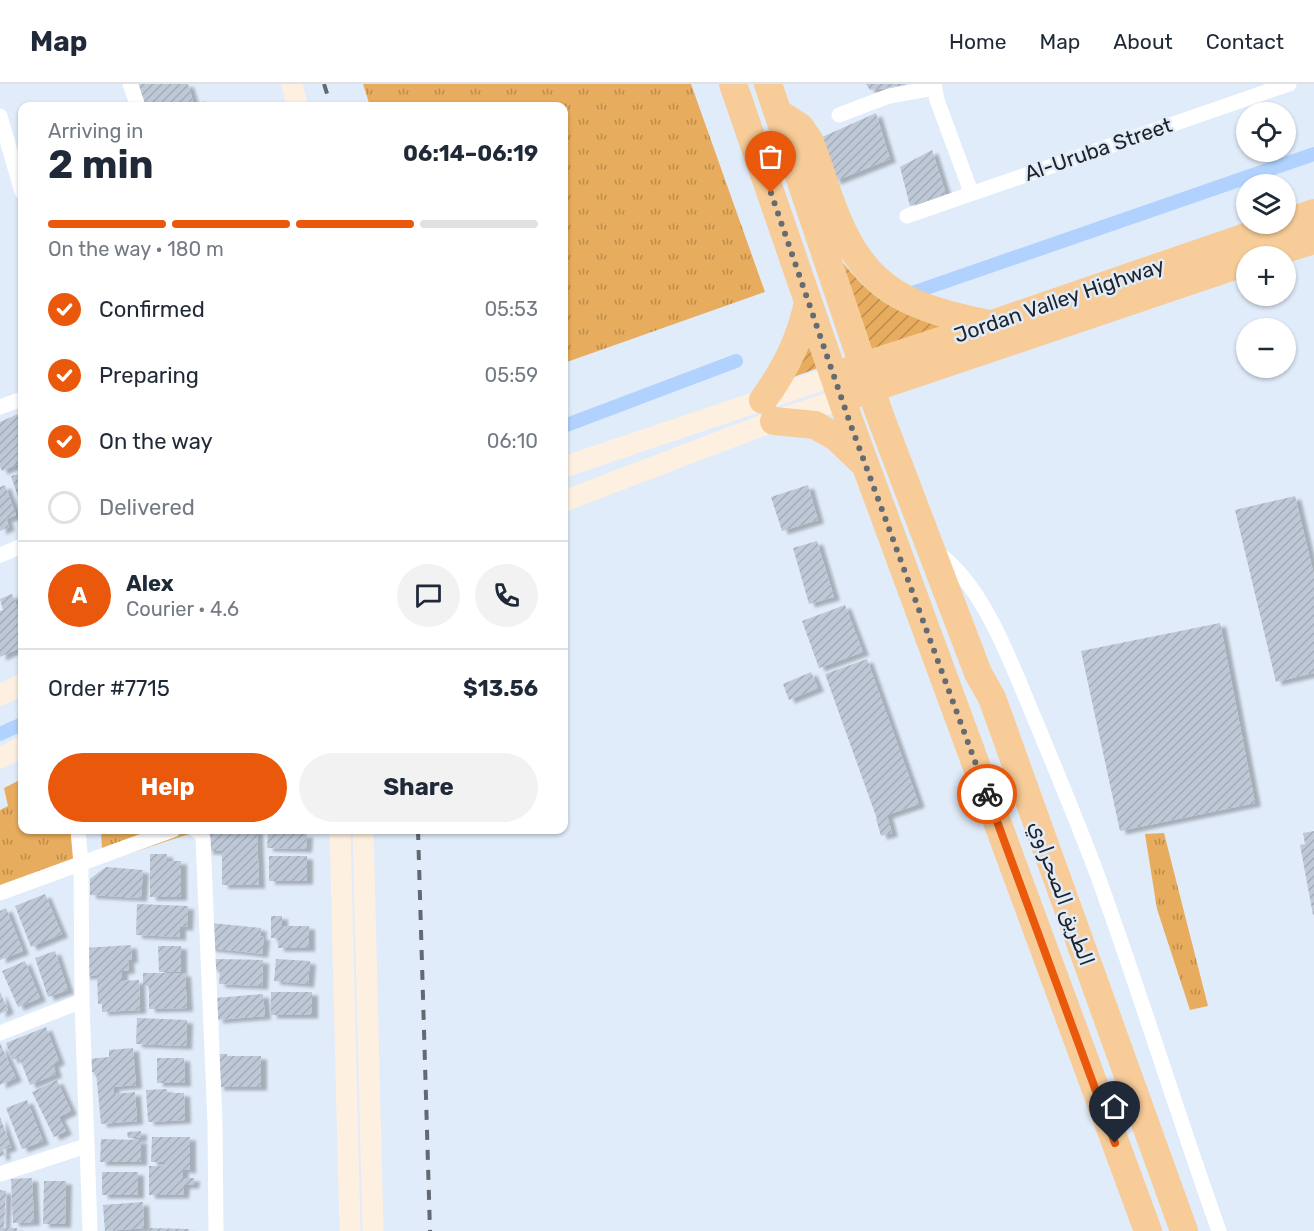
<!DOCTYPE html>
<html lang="en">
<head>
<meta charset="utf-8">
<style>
	body { margin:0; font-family:Rubik,"Noto Naskh Arabic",sans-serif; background:#f2f2f3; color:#1f2937; height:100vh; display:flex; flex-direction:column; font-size:22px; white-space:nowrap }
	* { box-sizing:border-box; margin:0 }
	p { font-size:20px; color:#747a83 }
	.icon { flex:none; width:33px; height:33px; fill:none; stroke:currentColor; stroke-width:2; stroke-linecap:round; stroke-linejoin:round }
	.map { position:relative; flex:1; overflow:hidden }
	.sheet { position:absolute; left:18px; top:18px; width:550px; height:732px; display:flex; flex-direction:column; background:#fff; border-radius:12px; box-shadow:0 2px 4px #0004 }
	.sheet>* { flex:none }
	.buttons { position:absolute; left:1236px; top:18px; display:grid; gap:12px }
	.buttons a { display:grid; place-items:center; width:60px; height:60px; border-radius:50%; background:#fff; box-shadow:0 2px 4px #0004; font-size:30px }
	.pin { position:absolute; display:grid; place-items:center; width:51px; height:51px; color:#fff; margin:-62px -26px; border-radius:50% 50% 50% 0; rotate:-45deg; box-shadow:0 0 6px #0007 }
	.pin .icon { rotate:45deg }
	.courier { position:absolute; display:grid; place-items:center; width:60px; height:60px; margin:-30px; border:4px solid #ea580c; border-radius:50%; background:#fff; color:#222; box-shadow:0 2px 8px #0007 }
	.overview em { font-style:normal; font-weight:700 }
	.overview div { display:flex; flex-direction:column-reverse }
	.overview { display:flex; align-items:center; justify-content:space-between; height:102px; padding:0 30px }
	h1 { font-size:39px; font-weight:700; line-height:45px }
	.bar { display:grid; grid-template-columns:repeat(4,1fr); gap:9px 6px; align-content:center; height:72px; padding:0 30px }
	.bar i { height:8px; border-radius:4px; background:#e0e1e3 }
	.bar .selected { background:#ea580c }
	.bar p { grid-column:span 4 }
	.line { display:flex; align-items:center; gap:15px; padding:0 30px; border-top:2px solid #e0e1e3 }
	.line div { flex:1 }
	.round { display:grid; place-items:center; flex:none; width:63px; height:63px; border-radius:32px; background:#f2f2f3 }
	ol { padding:0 30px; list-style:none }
	li { display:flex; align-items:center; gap:18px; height:66px }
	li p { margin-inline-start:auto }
	li .icon { padding:6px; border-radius:50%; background:#ea580c; color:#fff; stroke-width:4 }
	li:last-child { color:#747a83 }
	li i { width:33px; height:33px; border:3px solid #e0e1e3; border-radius:50% }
	.primary-button { display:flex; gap:12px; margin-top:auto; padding:12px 30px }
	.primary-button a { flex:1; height:69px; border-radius:36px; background:#ea580c; color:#fff; font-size:24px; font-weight:700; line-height:69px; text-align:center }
	.primary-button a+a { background:#f2f2f3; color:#1f2937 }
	header { display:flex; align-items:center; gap:36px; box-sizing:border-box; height:84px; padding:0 30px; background:#fff; border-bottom:2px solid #e0e1e3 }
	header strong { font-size:28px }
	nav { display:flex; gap:33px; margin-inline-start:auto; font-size:21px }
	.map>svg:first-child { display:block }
	.grass { fill:url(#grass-tufts) }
	.garden { fill:url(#garden-furrows) }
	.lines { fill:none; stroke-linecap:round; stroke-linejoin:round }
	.canal { stroke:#b1d2fe; stroke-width:14 }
	.building { fill:url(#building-hatch); filter:url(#shadow) }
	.street { stroke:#fff; stroke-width:15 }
	.secondary { stroke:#fdf0e0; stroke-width:21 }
	.highway { stroke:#f7cc98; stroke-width:28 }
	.rail { stroke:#636971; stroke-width:4; stroke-dasharray:10 10; stroke-linecap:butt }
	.done { stroke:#646b73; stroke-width:6; stroke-dasharray:0 10.8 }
	.route { stroke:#ea580c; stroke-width:8 }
	.labels { text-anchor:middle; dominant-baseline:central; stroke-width:5; stroke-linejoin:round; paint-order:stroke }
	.street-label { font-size:21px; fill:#21252a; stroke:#e1ecfa }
</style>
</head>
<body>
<header>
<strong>Map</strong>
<nav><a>Home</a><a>Map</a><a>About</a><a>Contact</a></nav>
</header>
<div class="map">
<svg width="1314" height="1147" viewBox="0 0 1314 1147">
	<defs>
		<pattern id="grass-tufts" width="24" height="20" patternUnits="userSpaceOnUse" patternTransform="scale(1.5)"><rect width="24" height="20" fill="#e7ac5d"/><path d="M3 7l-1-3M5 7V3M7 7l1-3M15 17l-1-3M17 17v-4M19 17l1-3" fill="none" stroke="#bb8c4d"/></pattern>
		<pattern id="garden-furrows" width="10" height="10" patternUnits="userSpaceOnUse" patternTransform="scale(1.5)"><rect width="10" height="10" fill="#e7ac5d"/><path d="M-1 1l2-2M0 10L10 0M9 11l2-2" fill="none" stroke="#bb8c4d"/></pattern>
		<pattern id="building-hatch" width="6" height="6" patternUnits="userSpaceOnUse" patternTransform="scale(1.5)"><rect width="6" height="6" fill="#bec8d6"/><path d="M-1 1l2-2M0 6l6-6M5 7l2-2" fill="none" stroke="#a3acb8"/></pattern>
		<filter id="shadow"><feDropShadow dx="6" dy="3.5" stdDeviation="1.5" flood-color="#0004"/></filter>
	</defs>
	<rect width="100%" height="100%" fill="#e1ecfa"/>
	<path class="grass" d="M 363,0 L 691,0 L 765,208 L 564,279 L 564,22 L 370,22 Z
		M 22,695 L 22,746 L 72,746 L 74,775 L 0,805 L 0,726 L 8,722 L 4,704 Z
		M 101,746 L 201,746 L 113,775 L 102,765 Z
		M 1164,749 L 1208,922 L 1190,926 L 1157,825 L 1145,750 Z"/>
	<path class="garden" d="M 832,165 C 869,213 888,228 947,242 L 866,267 Z
		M 807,262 L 826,281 L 788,295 Z"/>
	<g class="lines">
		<path class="canal" d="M 915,208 L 1314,70
			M 564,342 L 736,277
			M 0,650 L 22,640"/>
	</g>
	<path class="building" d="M 139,0 L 188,0 L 193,17 L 174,22 L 145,22 Z
		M 866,0 L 906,0 L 906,1 L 870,6 Z
		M 205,17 L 206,22 L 188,22 Z
		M 876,29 L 890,75 L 835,97 L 820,54 Z
		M 932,66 L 946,110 L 910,122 L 900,83 Z
		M 18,330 L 22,340 L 22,378 L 2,387 L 0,383 L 0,338 Z
		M 22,389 L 22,425 L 11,392 Z
		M 5,401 L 16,431 L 6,435 L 9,443 L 0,447 L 0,403 Z
		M 808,401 L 818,436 L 782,447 L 771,413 Z
		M 1295,412 L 1314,491 L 1314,589 L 1276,598 L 1235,426 Z
		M 817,457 L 834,513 L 809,520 L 793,464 Z
		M 12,510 L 17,523 L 22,521 L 22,563 L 0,573 L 0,527 L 3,526 L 0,515 Z
		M 845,521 L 863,568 L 819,584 L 802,537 Z
		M 1220,539 L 1255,719 L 1120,747 L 1081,567 Z
		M 867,575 L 919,720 L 887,731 L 892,749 L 881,752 L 876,735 L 877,735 L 825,590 Z
		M 811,588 L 818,604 L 789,616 L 783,600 Z
		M 208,746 L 257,746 L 259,801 L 222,801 L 222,767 L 207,767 Z
		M 268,746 L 297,746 L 297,750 L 307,750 L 306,765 L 267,764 Z
		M 1314,747 L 1314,831 L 1313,831 L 1300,761 L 1305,760 L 1303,749 Z
		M 150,770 L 167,770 L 167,777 L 181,777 L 181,813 L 150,813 Z
		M 269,772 L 307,772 L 307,797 L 269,797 Z
		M 106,783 L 143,786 L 141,814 L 90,811 L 90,795 Z
		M 45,810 L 62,850 L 31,863 L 15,822 Z
		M 137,820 L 188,822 L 187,843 L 180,843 L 180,853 L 136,851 Z
		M 6,824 L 23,867 L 0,876 L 0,827 Z
		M 271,832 L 282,832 L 282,842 L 309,842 L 309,864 L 278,864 L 278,854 L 271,854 Z
		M 211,839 L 261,844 L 260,852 L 264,853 L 262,870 L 209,864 Z
		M 131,861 L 132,875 L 128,876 L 129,886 L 122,887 L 122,897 L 139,896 L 140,926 L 102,928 L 102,920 L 98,920 L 97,891 L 84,892 L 83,864 Z
		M 158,862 L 181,862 L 181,888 L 159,888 Z
		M 55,867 L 68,906 L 48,913 L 35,874 Z
		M 212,875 L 263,876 L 262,902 L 219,900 L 220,886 L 212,885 Z
		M 276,875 L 310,877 L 308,900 L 274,897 Z
		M 25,877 L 40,914 L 18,923 L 2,887 Z
		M 143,889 L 185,889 L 187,924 L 149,925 L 149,902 L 143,902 Z
		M 0,908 L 8,926 L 0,930 Z
		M 271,908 L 312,908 L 312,931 L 271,931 Z
		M 263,910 L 265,932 L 217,936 L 216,914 Z
		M 137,934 L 187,936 L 186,962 L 136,960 Z
		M 46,943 L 59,977 L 53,980 L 56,990 L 30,1001 L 19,973 L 12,976 L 6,959 Z
		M 0,959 L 16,994 L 0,1001 Z
		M 133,964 L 136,1001 L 113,1003 L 114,1010 L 135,1008 L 137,1037 L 101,1040 L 96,988 L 89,988 L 88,975 L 109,973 L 109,966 Z
		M 218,970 L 227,970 L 227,972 L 261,972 L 261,1003 L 218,1003 Z
		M 157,974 L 184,974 L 185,999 L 157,999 Z
		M 57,996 L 71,1027 L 59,1033 L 66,1047 L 54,1053 L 32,1008 Z
		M 167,1005 L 167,1009 L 184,1009 L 185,1036 L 148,1038 L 146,1006 Z
		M 27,1016 L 43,1057 L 22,1065 L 6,1024 Z
		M 0,1033 L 11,1063 L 3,1066 L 5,1071 L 0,1073 Z
		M 141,1047 L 141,1054 L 128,1054 L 127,1048 Z
		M 152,1053 L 190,1053 L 190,1086 L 183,1085 L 182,1094 L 194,1094 L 193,1101 L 184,1101 L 183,1111 L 149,1111 L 149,1082 L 166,1082 L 165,1078 L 151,1078 Z
		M 101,1055 L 141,1056 L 141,1078 L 100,1078 Z
		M 102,1088 L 138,1088 L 138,1111 L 102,1111 Z
		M 32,1094 L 34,1138 L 13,1139 L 11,1095 Z
		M 44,1097 L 66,1097 L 65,1140 L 43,1140 Z
		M 0,1106 L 6,1107 L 4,1144 L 17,1144 L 17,1147 L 0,1147 Z
		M 143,1118 L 144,1144 L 105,1147 L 103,1121 Z
		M 149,1144 L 189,1145 L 189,1147 L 149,1147 Z"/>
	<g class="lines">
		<path class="street" d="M 130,0 L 138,22
			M 934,0 L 937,16 L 971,108
			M 839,31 L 889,12 L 934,4
			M 0,32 L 22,108
			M 907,132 L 1289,0
			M 0,323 L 22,315
			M 936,468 C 984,499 1014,587 1036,638 C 1057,689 1078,739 1097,790 C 1140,908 1177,1029 1219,1147
			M 0,471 L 22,462
			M 78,746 L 81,780 L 82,917 L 90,1147
			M 196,746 L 201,750 L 203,754 L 215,1038 L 216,1147
			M 0,809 L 173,746
			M 0,949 L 82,917
			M 0,1090 L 86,1062"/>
		<path class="secondary" d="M 292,0 L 297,22
			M 564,383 L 834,292
			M 564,417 L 774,337 L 842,315
			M 0,611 L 22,600
			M 0,674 L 22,663
			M 340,746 L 350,1147
			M 363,746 L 373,1147"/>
		<path class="highway" d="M 733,0 L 850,339 L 1148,1147
			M 768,0 L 879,329 L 978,589 L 992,614 L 1184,1147
			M 780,30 L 800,43 L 809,56 C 819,80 825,105 835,129 C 866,209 912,224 989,240
			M 1286,139 L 1314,129
			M 1262,172 L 1314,156
			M 845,288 L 992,240 L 1284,140
			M 852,311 L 1246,178
			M 763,316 C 785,286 801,254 808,218
			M 774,337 L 815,341 L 836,353 L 861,377"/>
		<path class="rail" d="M 324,0 L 331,22
			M 418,746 L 430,1147"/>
	</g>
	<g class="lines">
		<path class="done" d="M 771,109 L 850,339 L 987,710"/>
		<path class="route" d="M 987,710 L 1115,1059"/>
	</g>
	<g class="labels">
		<g class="street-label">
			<text transform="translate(1098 65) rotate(-19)">Al-Uruba Street</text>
			<text transform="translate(1059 216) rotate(-19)">Jordan Valley Highway</text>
			<text transform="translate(1062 809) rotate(70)">الطريق الصحراوي</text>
		</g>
	</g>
</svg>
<div class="buttons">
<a><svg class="icon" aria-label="locate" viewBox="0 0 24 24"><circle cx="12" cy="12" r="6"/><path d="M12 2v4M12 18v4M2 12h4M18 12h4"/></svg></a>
<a><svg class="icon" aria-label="layers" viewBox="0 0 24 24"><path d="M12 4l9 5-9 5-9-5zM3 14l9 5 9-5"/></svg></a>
<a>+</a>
<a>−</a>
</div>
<div class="pin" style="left:771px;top:109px;background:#ea580c"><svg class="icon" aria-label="bag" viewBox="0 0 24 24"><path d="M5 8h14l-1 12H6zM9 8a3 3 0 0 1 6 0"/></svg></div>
<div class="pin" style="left:1115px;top:1059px;background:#1f2937"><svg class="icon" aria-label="home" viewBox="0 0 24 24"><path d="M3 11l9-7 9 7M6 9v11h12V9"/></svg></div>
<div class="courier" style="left:987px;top:710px"><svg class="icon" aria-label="bike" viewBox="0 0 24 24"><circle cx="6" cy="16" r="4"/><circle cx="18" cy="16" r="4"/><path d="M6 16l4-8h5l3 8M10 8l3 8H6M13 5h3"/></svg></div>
<section class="sheet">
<div class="overview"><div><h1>2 min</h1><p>Arriving in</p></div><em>06:14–06:19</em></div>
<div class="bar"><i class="selected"></i><i class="selected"></i><i class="selected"></i><i></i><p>On the way · 180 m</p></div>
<ol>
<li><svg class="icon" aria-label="check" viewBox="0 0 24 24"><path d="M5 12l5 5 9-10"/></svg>Confirmed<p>05:53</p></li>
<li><svg class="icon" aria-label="check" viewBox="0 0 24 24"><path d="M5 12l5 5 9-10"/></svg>Preparing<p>05:59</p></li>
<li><svg class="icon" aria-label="check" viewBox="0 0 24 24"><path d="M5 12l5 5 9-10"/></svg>On the way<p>06:10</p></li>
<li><i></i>Delivered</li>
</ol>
<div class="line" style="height:108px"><b class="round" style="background:#ea580c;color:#fff">A</b><div><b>Alex</b><p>Courier · 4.6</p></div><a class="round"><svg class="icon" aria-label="chat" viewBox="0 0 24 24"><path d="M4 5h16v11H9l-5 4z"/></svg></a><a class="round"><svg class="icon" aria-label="phone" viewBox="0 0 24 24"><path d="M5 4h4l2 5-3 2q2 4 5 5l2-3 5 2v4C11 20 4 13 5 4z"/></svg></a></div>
<div class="line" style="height:78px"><div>Order #7715</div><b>$13.56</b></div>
<div class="primary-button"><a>Help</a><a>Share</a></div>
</section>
</div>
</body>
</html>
